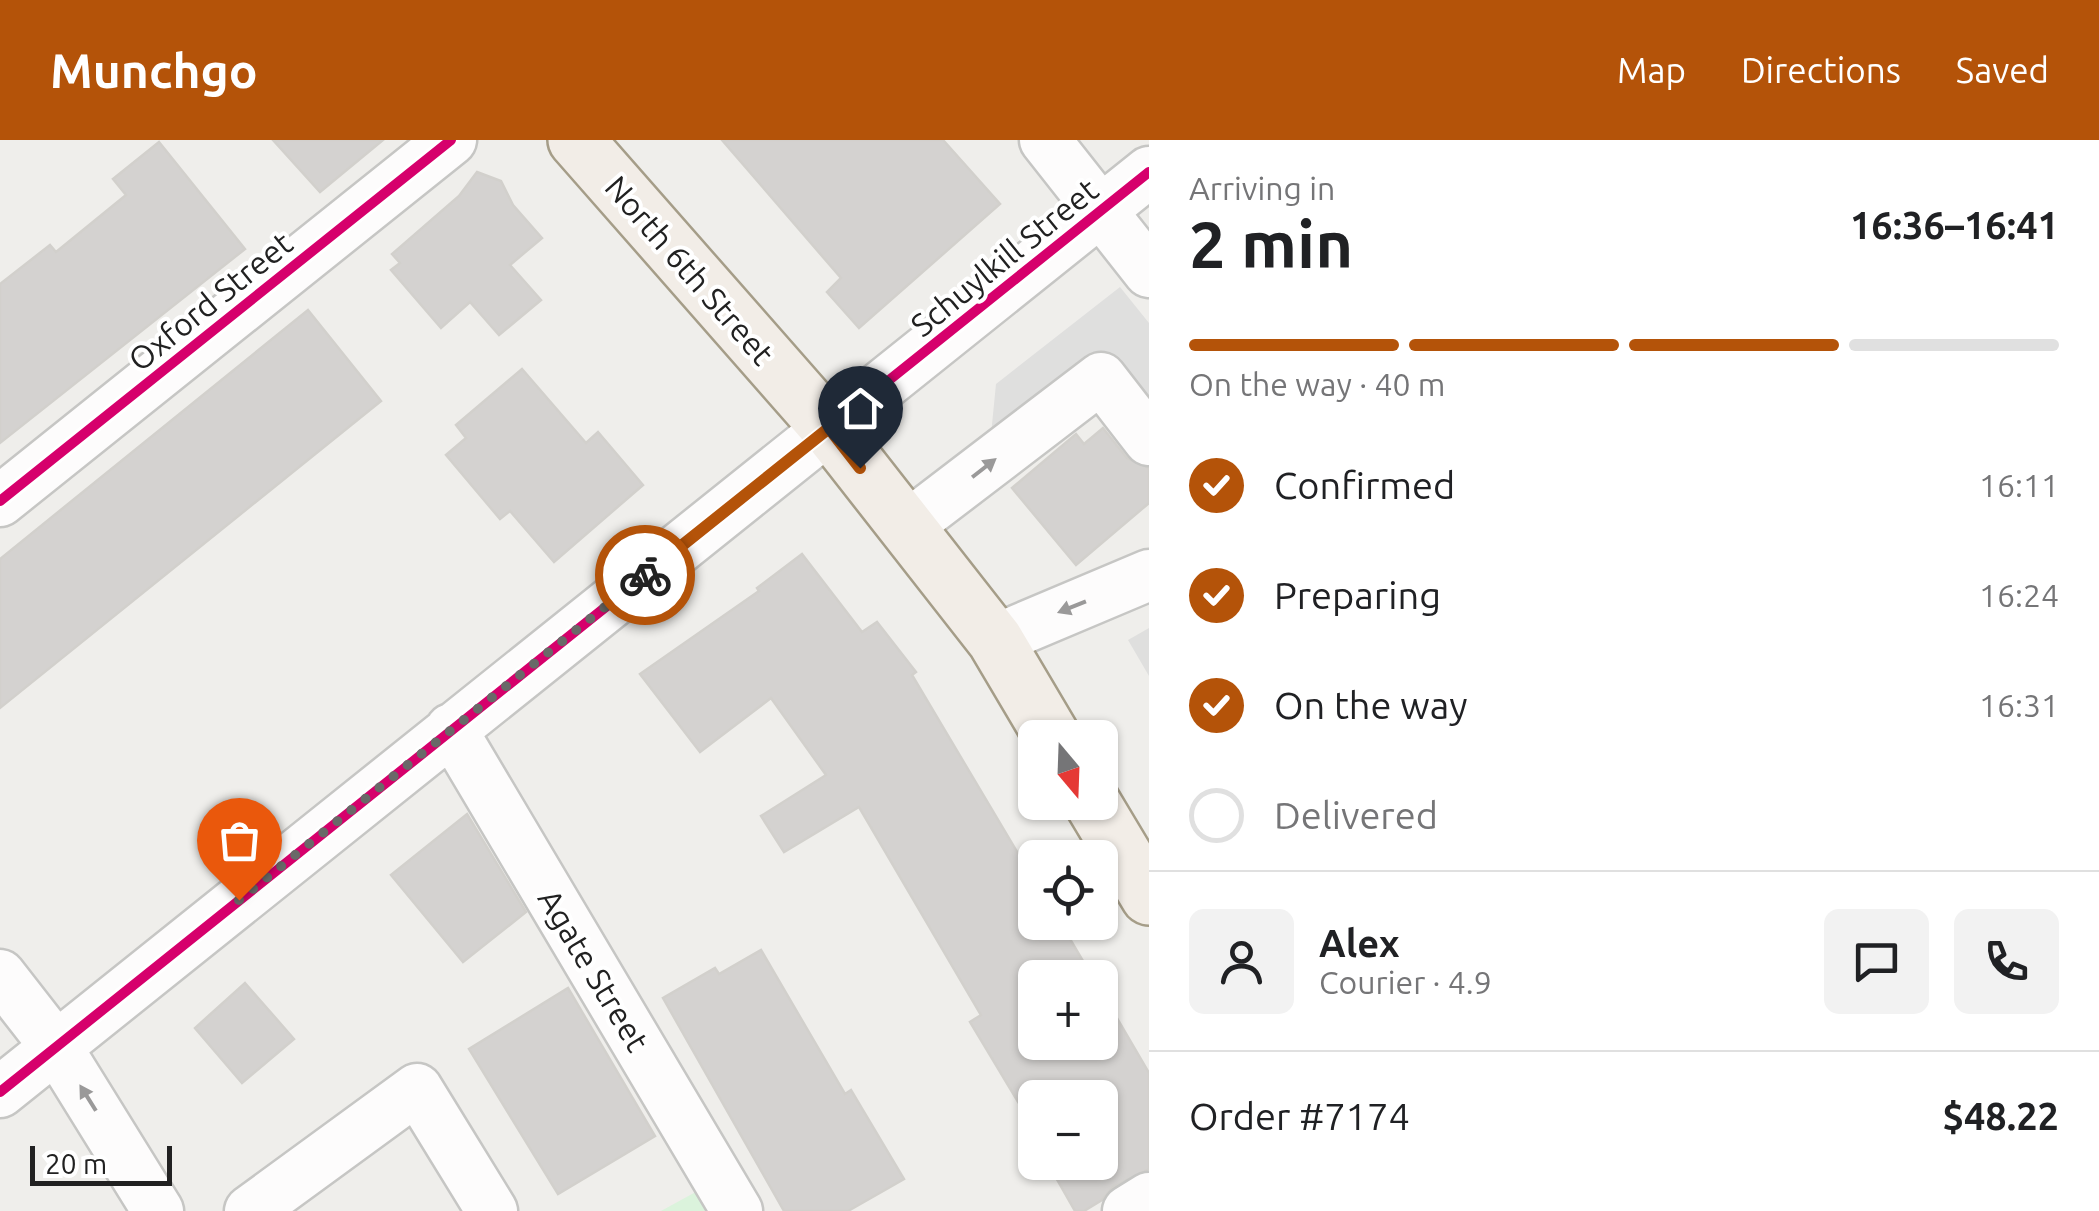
<!DOCTYPE html>
<html lang="en">
<head>
<meta charset="utf-8">
<style>
	body { margin:0; font-family:Ubuntu,sans-serif; background:#f2f2f2; color:#202124; height:100vh; display:flex; flex-direction:column; font-size:38px; white-space:nowrap }
	* { box-sizing:border-box; margin:0 }
	p { font-size:32px; color:#757577 }
	.icon { flex:none; width:55px; height:55px; fill:none; stroke:currentColor; stroke-width:2; stroke-linecap:round; stroke-linejoin:round }
	.map { position:relative; flex:1; overflow:hidden }
	.side { display:flex; flex-direction:column; background:#fff; width:950px }
	.side>* { flex:none }
	.needle { width:65px; rotate:161deg }
	.fabs { position:absolute; left:1018px; top:580px; display:grid; gap:20px }
	.fabs a { display:grid; place-items:center; width:100px; height:100px; border-radius:15px; background:#fff; box-shadow:0 2px 8px #0004; font-size:50px }
	.scale { position:absolute; left:30px; bottom:25px; width:142px; box-sizing:border-box; padding-left:10px; border:5px solid #212121; border-top:0; font-size:28px; line-height:35px; white-space:nowrap; color:#212121; -webkit-text-stroke:8px #fff; paint-order:stroke }
	.pin { position:absolute; display:grid; place-items:center; width:85px; height:85px; color:#fff; margin:-102px -42px; border-radius:50% 50% 50% 0; rotate:-45deg; box-shadow:0 0 10px #0007 }
	.pin .icon { rotate:45deg }
	.courier { position:absolute; display:grid; place-items:center; width:100px; height:100px; margin:-50px; border:8px solid #b45309; border-radius:50%; background:#fff; color:#222; box-shadow:0 2px 12px #0007 }
	.head em { font-style:normal; font-weight:700 }
	.head div { display:flex; flex-direction:column-reverse }
	.head { display:flex; align-items:center; justify-content:space-between; height:170px; padding:0 40px }
	h1 { font-size:65px; font-weight:700; line-height:75px }
	.bar { display:grid; grid-template-columns:repeat(4,1fr); gap:15px 10px; align-content:center; height:120px; padding:0 40px }
	.bar i { height:12px; border-radius:8px; background:#e0e0e0 }
	.bar .current { background:#b45309 }
	.bar p { grid-column:span 4 }
	.line { display:flex; align-items:center; gap:25px; padding:0 40px; border-top:2px solid #e0e0e0 }
	.line div { flex:1 }
	.round { display:grid; place-items:center; flex:none; width:105px; height:105px; border-radius:15px; background:#f2f2f2 }
	ol { padding:0 40px; list-style:none }
	li { display:flex; align-items:center; gap:30px; height:110px }
	li p { margin-inline-start:auto }
	li .icon { padding:10px; border-radius:50%; background:#b45309; color:#fff; stroke-width:4 }
	li:last-child { color:#757577 }
	li i { width:55px; height:55px; border:5px solid #e0e0e0; border-radius:50% }
	header { display:flex; align-items:center; gap:60px; box-sizing:border-box; height:140px; padding:0 50px; background:#b45309; color:#fff }
	header strong { font-size:48px }
	nav { display:flex; gap:55px; margin-inline-start:auto; font-size:35px }
	main { display:flex; flex:1; min-height:0 }
	.map>svg:first-child { display:block }
	.park { fill:#dbf3dc }
	.parking { fill:#dfdfde }
	.building { fill:#d4d2d0; stroke:#d2d0cc; stroke-width:2.5 }
	.lines { fill:none; stroke-linecap:round; stroke-linejoin:round }
	.minor-casing { stroke:#c6c6c4; stroke-width:55 }
	.major-casing { stroke:#a59d88; stroke-width:60 }
	.minor { stroke:#fdfcfc; stroke-width:50 }
	.major { stroke:#f2ede7; stroke-width:55 }
	.cycleway-casing { stroke:#fff; stroke-width:16 }
	.cycleway { stroke:#d6006c; stroke-width:10 }
	.oneway { fill:#9a9999 }
	.done { stroke:#696968; stroke-width:10; stroke-dasharray:0 18 }
	.route { stroke:#b45309; stroke-width:12 }
	.labels { text-anchor:middle; dominant-baseline:central; stroke-width:8; stroke-linejoin:round; paint-order:stroke }
	.street-label { font-size:32px; fill:#212121; stroke:#fff }
</style>
</head>
<body>
<header>
<strong>Munchgo</strong>
<nav><a>Map</a><a>Directions</a><a>Saved</a></nav>
</header>
<main>
<div class="map">
<svg width="1149" height="1071" viewBox="0 0 1149 1071">
	<rect width="100%" height="100%" fill="#efeeeb"/>
	<path class="park" d="M 703,1048 L 718,1071 L 661,1071 Z"/>
	<path class="parking" d="M 1120,147 L 1149,183 L 1149,299 L 1110,250 L 986,345 L 996,244 Z
		M 1149,488 L 1149,536 L 1128,500 Z"/>
	<path class="building" d="M 273,0 L 383,0 L 320,52 Z
		M 722,0 L 943,0 L 1000,64 L 859,188 L 827,152 L 841,138 Z
		M 159,2 L 245,109 L 0,303 L 0,144 L 50,105 L 56,112 L 126,55 L 113,39 Z
		M 477,32 L 501,41 L 513,65 L 542,98 L 510,125 L 541,160 L 499,195 L 470,162 L 441,188 L 391,130 L 400,123 L 392,114 L 459,56 Z
		M 308,170 L 381,261 L 0,568 L 0,419 Z
		M 522,229 L 586,303 L 598,292 L 643,345 L 554,422 L 510,371 L 500,379 L 446,315 L 466,298 L 456,285 Z
		M 1103,288 L 1127,318 L 1149,328 L 1149,363 L 1076,425 L 1012,348 L 1076,294 L 1084,304 Z
		M 802,414 L 862,492 L 877,482 L 916,532 L 912,535 L 1035,742 L 1035,782 L 1060,782 L 1093,838 L 1035,838 L 1035,902 L 1100,902 L 1100,849 L 1149,933 L 1149,1029 L 1113,1047 L 1102,1060 L 1084,1071 L 1075,1071 L 1050,1027 L 1054,1022 L 1100,1022 L 1100,958 L 1035,958 L 1035,990 L 970,882 L 981,875 L 859,667 L 784,712 L 761,676 L 826,635 L 771,558 L 700,612 L 640,534 L 759,451 L 757,448 Z
		M 467,674 L 526,772 L 463,822 L 391,735 Z
		M 761,810 L 845,954 L 851,950 L 904,1039 L 848,1071 L 784,1071 L 663,858 L 715,828 L 719,834 Z
		M 245,843 L 294,899 L 242,943 L 195,888 Z
		M 568,848 L 655,996 L 558,1054 L 469,909 Z"/>
	<g class="lines">
		<defs>
			<path id="minor" d="M 1045,0 L 1149,132
				M 0,361 L 451,0
				M 906,387 L 1101,238 L 1149,300
				M 995,500 L 1149,435
				M 451,589 L 737,1071
				M 0,835 L 57,908 L 158,1071
				M 0,952 L 1149,32
				M 250,1071 L 417,949 L 492,1071
				M 1128,1071 L 1149,1058"/>
			<path id="major" d="M 576,0 L 829,288 L 995,500 L 1053,598
				M 1092,662 L 1149,757"/>
		</defs>
		<use href="#minor" class="minor-casing"/>
		<use href="#major" class="major-casing"/>
		<use href="#minor" class="minor"/>
		<use href="#major" class="major"/>
		<defs>
			<path id="cycleway" d="M 0,361 L 451,0
				M 0,952 L 1149,32"/>
		</defs>
		<use href="#cycleway" class="cycleway-casing"/>
		<use href="#cycleway" class="cycleway"/>
	</g>
	<defs><path id="oneway-solid" d="M-6-.8H1V-3.2L6.5 0L1 3.2V.8H-6Z" transform="scale(2.5)"/></defs>
	<g class="oneway">
		<use href="#oneway-solid" transform="translate(984 328) rotate(-38)"/>
		<use href="#oneway-solid" transform="translate(1072 467) rotate(158)"/>
		<use href="#oneway-solid" transform="translate(88 958) rotate(-122)"/>
	</g>
	<g class="lines">
		<path class="done" d="M 239,760 L 645,435"/>
		<path class="route" d="M 645,435 L 829,288 L 860,328"/>
	</g>
	<g class="labels">
		<g class="street-label">
			<text transform="translate(1004 117) rotate(-39)">Schuylkill Street</text>
			<text transform="translate(690 130) rotate(49)">North 6th Street</text>
			<text transform="translate(210 161) rotate(-39)">Oxford Street</text>
			<text transform="translate(594 830) rotate(59)">Agate Street</text>
		</g>
	</g>
</svg>
<div class="fabs">
<a><svg class="needle" viewBox="-14 -14 28 28"><path d="M0-13l5 13h-10z" fill="#e53935"/><path d="M0 13l5-13h-10z" fill="#757577"/></svg></a>
<a><svg class="icon" aria-label="locate" viewBox="0 0 24 24"><circle cx="12" cy="12" r="6"/><path d="M12 2v4M12 18v4M2 12h4M18 12h4"/></svg></a>
<a>+</a>
<a>−</a>
</div>
<div class="scale">20 m</div>
<div class="pin" style="left:239px;top:760px;background:#ea580c"><svg class="icon" aria-label="bag" viewBox="0 0 24 24"><path d="M5 8h14l-1 12H6zM9 8a3 3 0 0 1 6 0"/></svg></div>
<div class="pin" style="left:860px;top:328px;background:#1f2937"><svg class="icon" aria-label="home" viewBox="0 0 24 24"><path d="M3 11l9-7 9 7M6 9v11h12V9"/></svg></div>
<div class="courier" style="left:645px;top:435px"><svg class="icon" aria-label="bike" viewBox="0 0 24 24"><circle cx="6" cy="16" r="4"/><circle cx="18" cy="16" r="4"/><path d="M6 16l4-8h5l3 8M10 8l3 8H6M13 5h3"/></svg></div>
</div>
<section class="side">
<div class="head"><div><h1>2 min</h1><p>Arriving in</p></div><em>16:36–16:41</em></div>
<div class="bar"><i class="current"></i><i class="current"></i><i class="current"></i><i></i><p>On the way · 40 m</p></div>
<ol>
<li><svg class="icon" aria-label="check" viewBox="0 0 24 24"><path d="M5 12l5 5 9-10"/></svg>Confirmed<p>16:11</p></li>
<li><svg class="icon" aria-label="check" viewBox="0 0 24 24"><path d="M5 12l5 5 9-10"/></svg>Preparing<p>16:24</p></li>
<li><svg class="icon" aria-label="check" viewBox="0 0 24 24"><path d="M5 12l5 5 9-10"/></svg>On the way<p>16:31</p></li>
<li><i></i>Delivered</li>
</ol>
<div class="line" style="height:180px"><a class="round"><svg class="icon" aria-label="person" viewBox="0 0 24 24"><circle cx="12" cy="8" r="4"/><path d="M4 21q1-7 8-7t8 7"/></svg></a><div><b>Alex</b><p>Courier · 4.9</p></div><a class="round"><svg class="icon" aria-label="chat" viewBox="0 0 24 24"><path d="M4 5h16v11H9l-5 4z"/></svg></a><a class="round"><svg class="icon" aria-label="phone" viewBox="0 0 24 24"><path d="M5 4h4l2 5-3 2q2 4 5 5l2-3 5 2v4C11 20 4 13 5 4z"/></svg></a></div>
<div class="line" style="height:130px"><div>Order #7174</div><b>$48.22</b></div>
</section>
</main>
</body>
</html>
